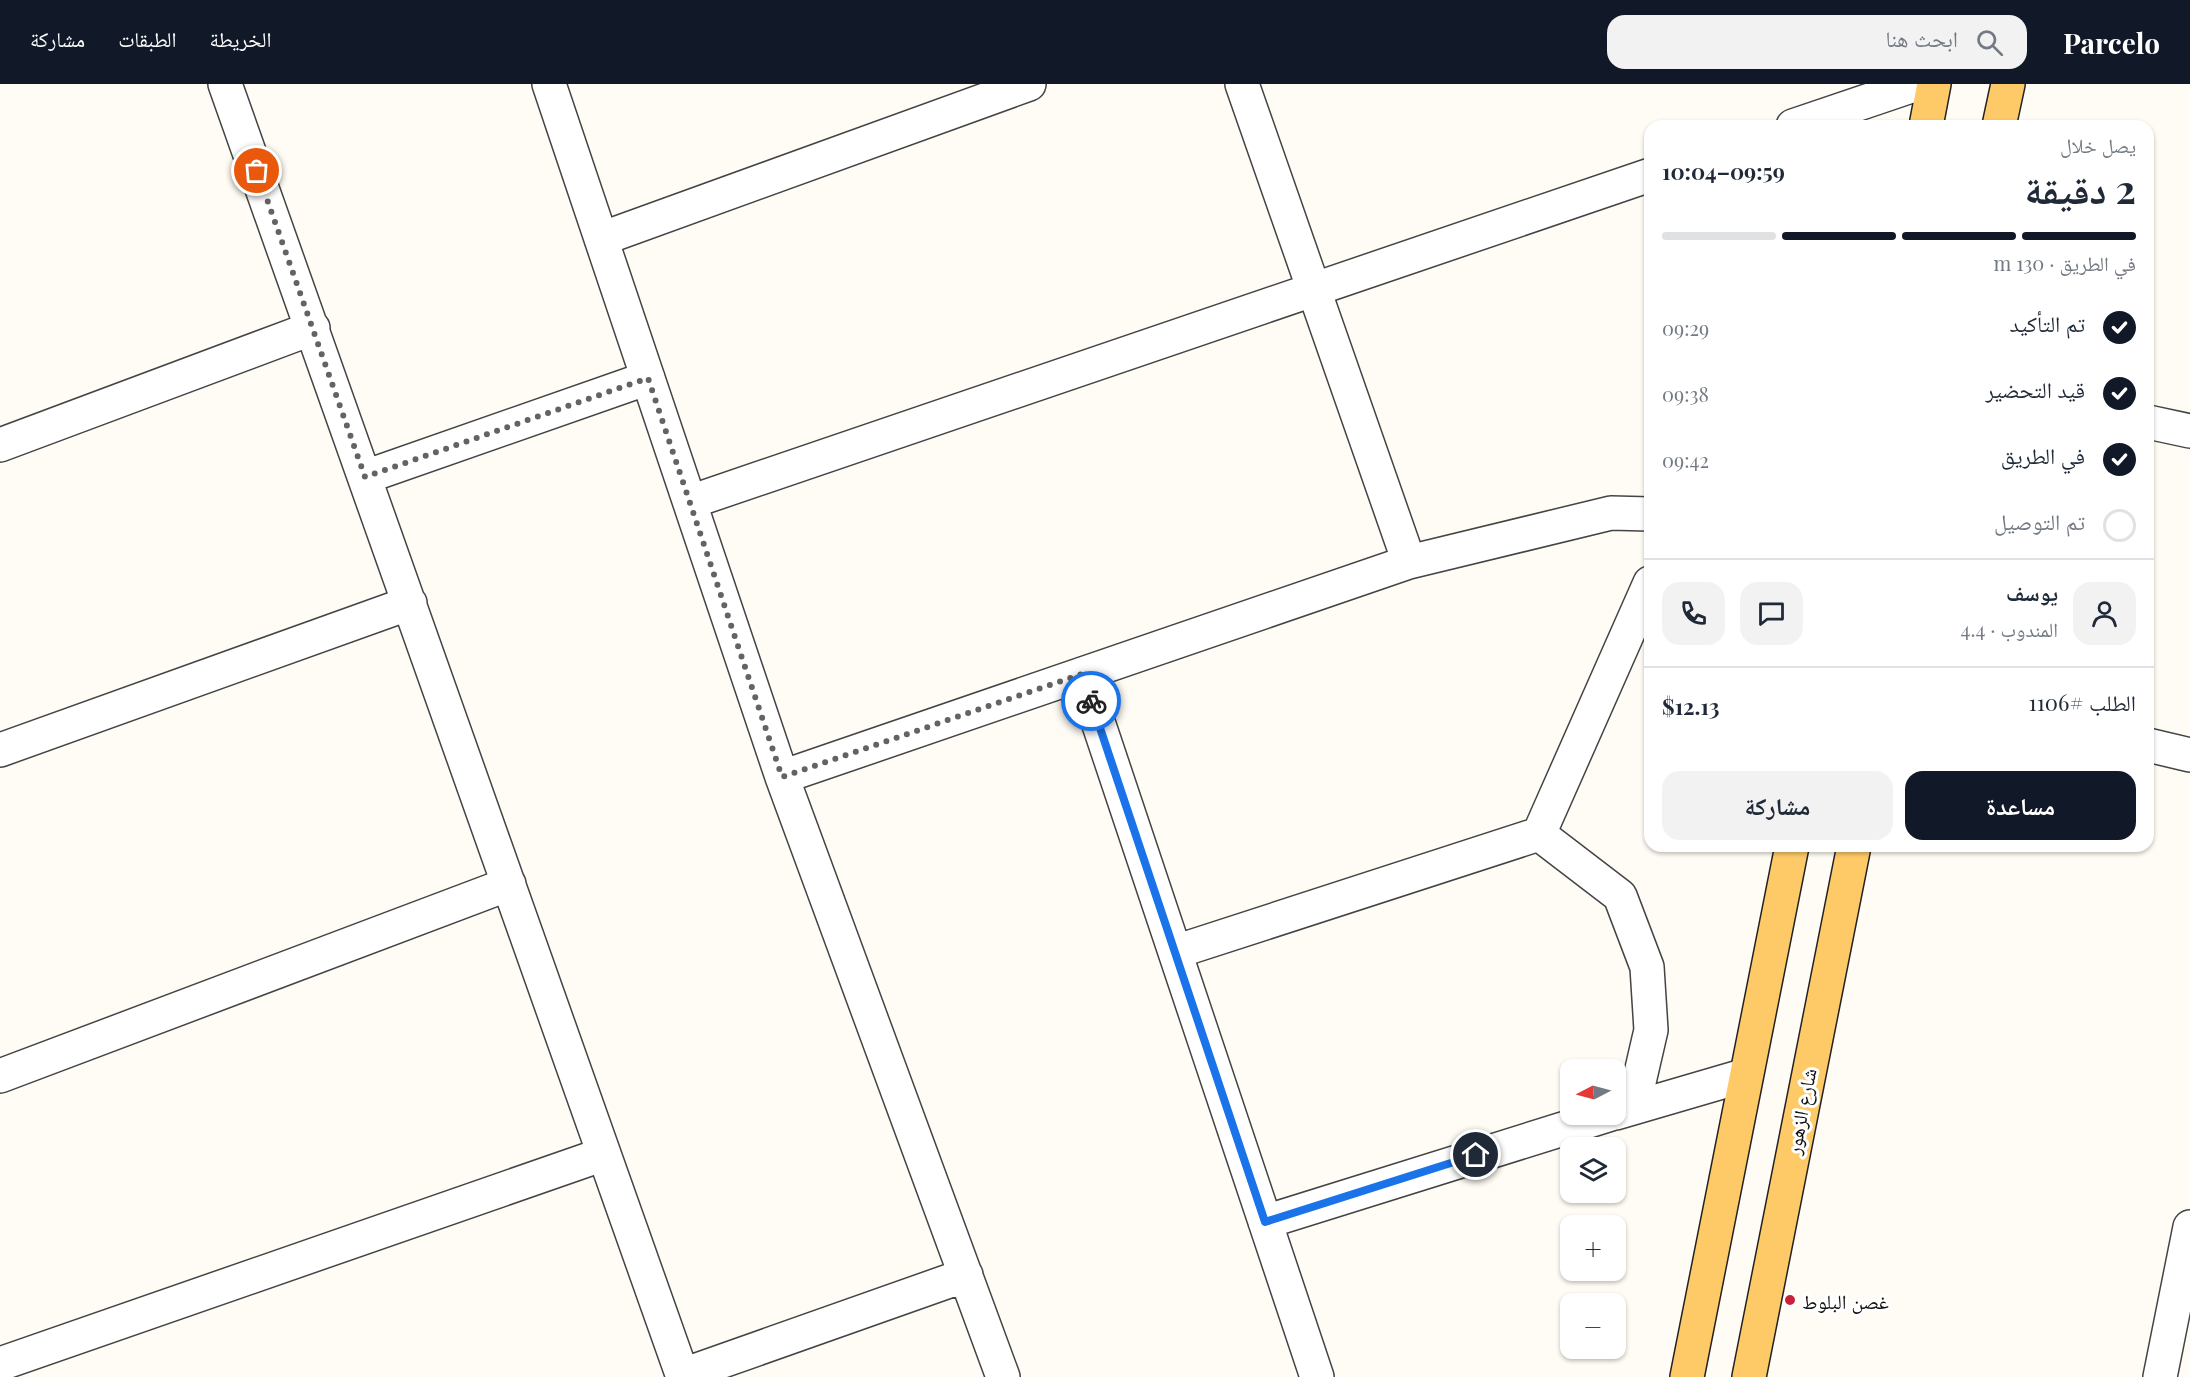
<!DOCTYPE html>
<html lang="ar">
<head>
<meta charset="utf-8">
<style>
	body { margin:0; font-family:"Playfair Display","Noto Naskh Arabic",serif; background:#f2f2f3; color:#1f2937; direction:rtl; height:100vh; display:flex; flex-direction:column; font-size:22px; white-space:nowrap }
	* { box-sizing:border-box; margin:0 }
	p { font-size:20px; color:#747a83 }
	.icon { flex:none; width:33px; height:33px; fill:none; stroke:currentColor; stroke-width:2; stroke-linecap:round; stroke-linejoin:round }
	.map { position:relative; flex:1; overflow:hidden; direction:ltr }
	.details { position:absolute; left:1644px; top:36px; width:510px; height:732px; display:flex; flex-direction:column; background:#fff; border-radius:18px; box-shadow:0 2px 4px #0004; direction:rtl }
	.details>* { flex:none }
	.needle { width:39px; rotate:264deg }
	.buttons { position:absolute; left:1560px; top:975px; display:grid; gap:12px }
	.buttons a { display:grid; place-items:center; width:66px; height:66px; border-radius:12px; background:#fff; box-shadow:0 2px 4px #0004; font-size:30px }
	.pin { position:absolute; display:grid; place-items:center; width:51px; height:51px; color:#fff; margin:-26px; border:3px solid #fff; border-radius:50%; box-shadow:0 2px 6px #0007 }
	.courier { position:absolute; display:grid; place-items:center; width:60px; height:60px; margin:-30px; border:4px solid #1a73e8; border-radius:50%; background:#fff; color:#222; box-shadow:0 2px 8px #0007 }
	.summary em { font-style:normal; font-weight:700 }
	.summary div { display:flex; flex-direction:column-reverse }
	.summary { display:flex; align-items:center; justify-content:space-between; height:102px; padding:0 18px }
	h1 { font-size:39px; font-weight:700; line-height:45px }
	.bar { display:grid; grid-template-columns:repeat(4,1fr); gap:9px 6px; align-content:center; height:72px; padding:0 18px }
	.bar i { height:8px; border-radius:4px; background:#e0e1e3 }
	.bar .selected { background:#111827 }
	.bar p { grid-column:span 4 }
	.line { display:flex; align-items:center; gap:15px; padding:0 18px; border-top:2px solid #e0e1e3 }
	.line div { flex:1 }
	.round { display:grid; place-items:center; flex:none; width:63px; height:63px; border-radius:18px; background:#f2f2f3 }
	ol { padding:0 18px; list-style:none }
	li { display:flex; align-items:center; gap:18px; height:66px }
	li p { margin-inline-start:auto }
	li .icon { padding:6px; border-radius:50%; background:#111827; color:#fff; stroke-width:4 }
	li:last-child { color:#747a83 }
	li i { width:33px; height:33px; border:3px solid #e0e1e3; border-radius:50% }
	.cta { display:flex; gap:12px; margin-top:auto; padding:12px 18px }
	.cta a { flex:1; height:69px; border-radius:18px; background:#111827; color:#fff; font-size:24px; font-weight:700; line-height:69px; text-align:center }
	.cta a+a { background:#f2f2f3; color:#1f2937 }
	header { display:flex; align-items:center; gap:36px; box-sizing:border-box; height:84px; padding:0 30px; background:#111827; color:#fff }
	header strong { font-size:28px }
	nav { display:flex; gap:33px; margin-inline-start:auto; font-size:21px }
	.search { width:420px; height:54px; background:#f2f2f3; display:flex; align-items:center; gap:15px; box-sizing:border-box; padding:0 21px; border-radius:18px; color:#747a83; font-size:22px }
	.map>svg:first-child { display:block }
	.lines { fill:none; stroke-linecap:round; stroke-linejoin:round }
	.street-casing { stroke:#444; stroke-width:36 }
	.primary-casing { stroke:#222; stroke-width:36 }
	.street { stroke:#fff; stroke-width:33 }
	.primary { stroke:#fdca67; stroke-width:33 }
	.done { stroke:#646361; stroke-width:6; stroke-dasharray:0 10.8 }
	.route { stroke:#1a73e8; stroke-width:8 }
	.poi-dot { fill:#c8223a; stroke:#fff; stroke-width:2 }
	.labels { text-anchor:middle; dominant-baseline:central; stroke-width:6; stroke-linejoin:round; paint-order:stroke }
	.street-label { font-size:20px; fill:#111; stroke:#fff }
	.poi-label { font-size:20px; fill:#111; stroke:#fff; text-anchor:start }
</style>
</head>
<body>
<header>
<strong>Parcelo</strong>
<div class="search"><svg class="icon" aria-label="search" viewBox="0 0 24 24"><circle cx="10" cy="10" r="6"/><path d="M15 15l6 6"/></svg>ابحث هنا</div>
<nav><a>الخريطة</a><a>الطبقات</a><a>مشاركة</a></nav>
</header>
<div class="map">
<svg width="2190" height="1293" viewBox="0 0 2190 1293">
	<rect width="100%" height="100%" fill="#fffcf5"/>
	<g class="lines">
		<defs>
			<path id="street" d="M 225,0 L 683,1293
				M 549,0 L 782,693 L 1003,1293
				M 1242,0 L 1409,478
				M 1793,42 L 1917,0
				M 601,155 L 1029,0
				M 2148,338 L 2190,347
				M 0,361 L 313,244
				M 365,393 L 648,294
				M 690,418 L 1650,91
				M 1082,590 L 1317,1293
				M 2148,661 L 2190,671
				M 0,666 L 410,519
				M 782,693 L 1409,478 L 1611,429 L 1650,430
				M 1539,750 L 1620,812 L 1647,883 L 1651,946 L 1633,1024
				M 1175,868 L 1539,750 L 1650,499
				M 0,992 L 509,800
				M 1616,1029 L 1746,991
				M 1265,1138 L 1611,1030
				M 0,1280 L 604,1070
				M 683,1291 L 966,1191
				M 2160,1293 L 2190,1143"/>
			<path id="primary" d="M 1926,42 L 1934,0
				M 1999,42 L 2008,0
				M 1687,1293 L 1792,762
				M 1749,1293 L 1854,762"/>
		</defs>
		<use href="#street" class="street-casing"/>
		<use href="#primary" class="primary-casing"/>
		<use href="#street" class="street"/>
		<use href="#primary" class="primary"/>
	</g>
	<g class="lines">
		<path class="done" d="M 257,87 L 365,393 L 648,294 L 782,693 L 1082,590 L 1091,617"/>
		<path class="route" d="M 1091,617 L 1265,1138 L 1476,1071"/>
	</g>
	<circle class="poi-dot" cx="1790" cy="1216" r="6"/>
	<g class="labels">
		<g class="street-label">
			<text transform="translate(1800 1027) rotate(-79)">شارع الزهور</text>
		</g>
		<g class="poi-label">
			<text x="1802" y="1216">غصن البلوط</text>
		</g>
	</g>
</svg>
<div class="buttons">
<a><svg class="needle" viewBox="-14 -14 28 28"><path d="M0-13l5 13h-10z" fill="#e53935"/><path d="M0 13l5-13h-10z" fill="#747a83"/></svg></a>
<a><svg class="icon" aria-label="layers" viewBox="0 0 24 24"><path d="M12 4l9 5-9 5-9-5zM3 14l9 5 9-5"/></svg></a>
<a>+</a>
<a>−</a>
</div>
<div class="pin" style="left:257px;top:87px;background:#ea580c"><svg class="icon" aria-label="bag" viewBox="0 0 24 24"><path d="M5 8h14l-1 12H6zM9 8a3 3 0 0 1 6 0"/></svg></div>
<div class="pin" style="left:1476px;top:1071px;background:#1f2937"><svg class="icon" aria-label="home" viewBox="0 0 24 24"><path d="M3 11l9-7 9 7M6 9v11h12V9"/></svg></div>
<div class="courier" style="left:1091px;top:617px"><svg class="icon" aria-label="bike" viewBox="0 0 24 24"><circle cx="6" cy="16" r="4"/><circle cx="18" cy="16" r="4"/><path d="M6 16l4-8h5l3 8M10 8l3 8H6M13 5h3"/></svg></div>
<section class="details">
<div class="summary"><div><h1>2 دقيقة</h1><p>يصل خلال</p></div><em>09:59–10:04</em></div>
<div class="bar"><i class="selected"></i><i class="selected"></i><i class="selected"></i><i></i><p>في الطريق · 130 m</p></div>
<ol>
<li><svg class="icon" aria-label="check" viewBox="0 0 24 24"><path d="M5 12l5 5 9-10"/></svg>تم التأكيد<p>09:29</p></li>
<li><svg class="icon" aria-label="check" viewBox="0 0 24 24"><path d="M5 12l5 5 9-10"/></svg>قيد التحضير<p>09:38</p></li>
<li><svg class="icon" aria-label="check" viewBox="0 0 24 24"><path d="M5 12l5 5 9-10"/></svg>في الطريق<p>09:42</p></li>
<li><i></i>تم التوصيل</li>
</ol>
<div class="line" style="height:108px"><a class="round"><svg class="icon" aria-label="person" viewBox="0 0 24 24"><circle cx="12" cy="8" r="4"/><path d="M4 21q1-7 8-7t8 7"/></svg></a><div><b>يوسف</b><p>المندوب · 4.4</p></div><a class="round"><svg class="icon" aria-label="chat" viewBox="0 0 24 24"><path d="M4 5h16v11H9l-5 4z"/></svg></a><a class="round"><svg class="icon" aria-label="phone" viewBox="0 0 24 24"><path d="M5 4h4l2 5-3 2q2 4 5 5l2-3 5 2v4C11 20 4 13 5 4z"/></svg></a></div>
<div class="line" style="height:78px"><div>الطلب #1106</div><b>$12.13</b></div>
<div class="cta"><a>مساعدة</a><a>مشاركة</a></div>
</section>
</div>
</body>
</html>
